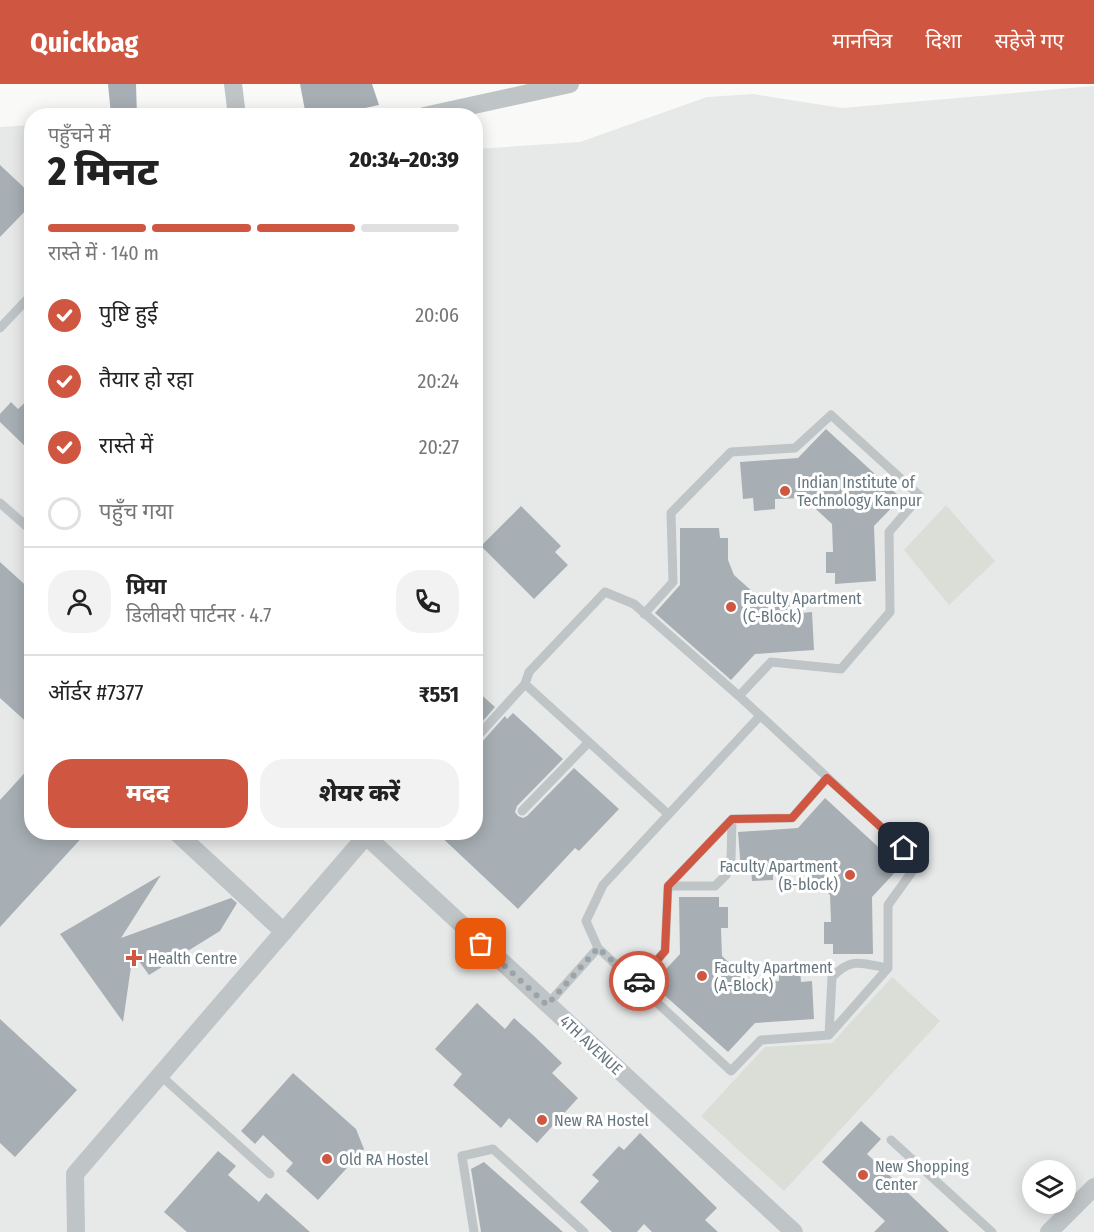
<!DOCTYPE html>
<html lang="hi">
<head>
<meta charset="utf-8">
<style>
	body { margin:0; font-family:"Fira Sans Condensed","Noto Sans Devanagari",sans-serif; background:#f2f2f2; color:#222; height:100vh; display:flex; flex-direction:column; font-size:22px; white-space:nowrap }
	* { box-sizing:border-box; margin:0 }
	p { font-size:20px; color:#767676 }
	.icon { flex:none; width:33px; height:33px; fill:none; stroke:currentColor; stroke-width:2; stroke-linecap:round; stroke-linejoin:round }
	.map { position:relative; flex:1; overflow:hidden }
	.details { position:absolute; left:24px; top:24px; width:459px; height:732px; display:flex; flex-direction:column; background:#fff; border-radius:24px; box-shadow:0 3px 15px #0003 }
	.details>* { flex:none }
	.fabs { position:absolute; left:1022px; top:1076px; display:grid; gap:12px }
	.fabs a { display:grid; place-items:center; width:54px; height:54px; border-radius:50%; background:#fff; box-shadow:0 3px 15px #0003; font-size:30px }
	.pin { position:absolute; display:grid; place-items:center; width:51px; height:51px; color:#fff; margin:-26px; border-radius:12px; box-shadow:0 3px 9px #0006 }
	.courier { position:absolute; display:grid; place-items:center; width:60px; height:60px; margin:-30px; border:4px solid #cf5742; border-radius:50%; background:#fff; color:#222; box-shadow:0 2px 8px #0007 }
	.summary em { font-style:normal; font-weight:800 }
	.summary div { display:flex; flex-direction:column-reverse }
	.summary { display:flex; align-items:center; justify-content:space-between; height:102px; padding:0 24px }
	h1 { font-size:39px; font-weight:800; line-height:45px }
	.bar { display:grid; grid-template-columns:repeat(4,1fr); gap:9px 6px; align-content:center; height:72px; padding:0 24px }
	.bar i { height:8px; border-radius:4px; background:#e0e0e0 }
	.bar .current { background:#cf5742 }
	.bar p { grid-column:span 4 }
	.line { display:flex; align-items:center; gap:15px; padding:0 24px; border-top:2px solid #e0e0e0 }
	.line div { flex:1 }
	.round { display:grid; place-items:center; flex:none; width:63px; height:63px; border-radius:24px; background:#f2f2f2 }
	ol { padding:0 24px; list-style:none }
	li { display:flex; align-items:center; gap:18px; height:66px }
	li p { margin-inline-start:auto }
	li .icon { padding:6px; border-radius:50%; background:#cf5742; color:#fff; stroke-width:4 }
	li:last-child { color:#767676 }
	li i { width:33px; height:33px; border:3px solid #e0e0e0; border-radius:50% }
	.primary-button { display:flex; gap:12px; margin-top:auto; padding:12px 24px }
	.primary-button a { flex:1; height:69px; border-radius:24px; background:#cf5742; color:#fff; font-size:24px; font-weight:800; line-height:69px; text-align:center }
	.primary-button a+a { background:#f2f2f2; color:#222 }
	header { display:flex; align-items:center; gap:36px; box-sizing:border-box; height:84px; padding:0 30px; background:#cf5742; color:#fff }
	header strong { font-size:28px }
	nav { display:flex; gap:33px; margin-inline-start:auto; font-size:21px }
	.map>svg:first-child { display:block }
	.built { fill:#e7e9e8; fill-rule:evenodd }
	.green { fill:#daded7 }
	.building { fill:#a7afb4 }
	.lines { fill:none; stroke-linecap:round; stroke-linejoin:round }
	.service { stroke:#bfc4c7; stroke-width:9 }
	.minor { stroke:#bfc4c7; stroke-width:18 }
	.done { stroke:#9aa4a9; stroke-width:6; stroke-dasharray:0 10.8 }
	.route { stroke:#cf5742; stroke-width:8 }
	.poi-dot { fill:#cf5742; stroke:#fff; stroke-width:2 }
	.labels { text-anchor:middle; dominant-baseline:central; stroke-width:6; stroke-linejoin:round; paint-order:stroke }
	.poi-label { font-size:16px; fill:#67777f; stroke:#fff; text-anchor:start }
	.street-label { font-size:16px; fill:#67777f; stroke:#fff }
</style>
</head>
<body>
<header>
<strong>Quickbag</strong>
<nav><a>मानचित्र</a><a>दिशा</a><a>सहेजे गए</a></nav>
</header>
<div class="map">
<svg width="1094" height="1148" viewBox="0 0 1094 1148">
	<rect width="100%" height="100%" fill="#f9f9f8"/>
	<path class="built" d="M 1094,2 L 1094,1148 L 0,1148 L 0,43 L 31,41 L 32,748 L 476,748 L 476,65 L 580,58 L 707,13 L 753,10 L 842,24 ZM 1032,1086 L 1065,1086 L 1065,1119 L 1032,1119 Z"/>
	<path class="green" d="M 946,421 L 995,477 L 949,521 L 904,466 Z
		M 892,893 L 940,937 L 784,1107 L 701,1032 L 765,963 L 832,959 Z"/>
	<path class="building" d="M 108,0 L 136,0 L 137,32 L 111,31 Z
		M 300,0 L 372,0 L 379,21 L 328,32 L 306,32 Z
		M 0,81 L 32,111 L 32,120 L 0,153 Z
		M 32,312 L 32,369 L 0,338 L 0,330 L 11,318 L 18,325 Z
		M 826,345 L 901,414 L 874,442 L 876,497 L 835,500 L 835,489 L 826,489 L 826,468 L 833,468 L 832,440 L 804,414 L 775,415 L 775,425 L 754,427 L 753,414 L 743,415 L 740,378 L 798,374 Z
		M 521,422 L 561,462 L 555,468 L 568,481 L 534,515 L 481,462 Z
		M 680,444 L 719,444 L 720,454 L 728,454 L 728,476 L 734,491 L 764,518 L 800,516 L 801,529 L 812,528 L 814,566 L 755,570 L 731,596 L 655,529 L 680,501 Z
		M 0,478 L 32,507 L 32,643 L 0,614 Z
		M 476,606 L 495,623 L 476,645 Z
		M 513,629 L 563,675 L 517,722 L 515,728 L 518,732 L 523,734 L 527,732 L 574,684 L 619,725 L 579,767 L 575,764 L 518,825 L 436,748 L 476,748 L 476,661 L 481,659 L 505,632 L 507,635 Z
		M 32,681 L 32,748 L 87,748 L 0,843 L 0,716 Z
		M 825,714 L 900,783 L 872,813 L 873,870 L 833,870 L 833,860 L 824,860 L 824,838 L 831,838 L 830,811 L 802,784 L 773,786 L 773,796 L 752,797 L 751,785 L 741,786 L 738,748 L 798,744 Z
		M 161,791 L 121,854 L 231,814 L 237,819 L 220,847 L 149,891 L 133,869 L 123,938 L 60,850 Z
		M 679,813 L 719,813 L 719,823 L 728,823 L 728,844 L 721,844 L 722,872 L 750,899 L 779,897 L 779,886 L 800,885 L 801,898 L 812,897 L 814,935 L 755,939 L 728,968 L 652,900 L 680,870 Z
		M 477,919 L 505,945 L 514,934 L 534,952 L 562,979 L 552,989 L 578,1014 L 537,1059 L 509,1034 L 501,1044 L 453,1001 L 462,990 L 435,965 Z
		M 0,935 L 77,1006 L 15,1073 L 0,1059 Z
		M 293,989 L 356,1045 L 364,1065 L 318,1116 L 286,1087 L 293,1079 L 263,1051 L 255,1060 L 241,1047 Z
		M 861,1037 L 881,1055 L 867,1070 L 949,1148 L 874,1148 L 885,1137 L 822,1078 Z
		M 640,1049 L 717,1124 L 705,1136 L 718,1148 L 652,1148 L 644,1140 L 637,1148 L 612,1148 L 580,1118 L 599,1097 L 592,1091 L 619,1062 L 624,1066 Z
		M 218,1067 L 236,1082 L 228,1091 L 259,1118 L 266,1109 L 310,1148 L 187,1148 L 164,1128 Z
		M 484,1078 L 563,1148 L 481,1148 L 471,1085 Z"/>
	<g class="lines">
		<path class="service" d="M 0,244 L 32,210
			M 0,419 L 32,447
			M 644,530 L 673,498 L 671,429 L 731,368 L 795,364 L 831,331 L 920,412 L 889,448 L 890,528 L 841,585 L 771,578 L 739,612
			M 525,600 L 668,730
			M 476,654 L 525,600 L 529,588 L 605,508 L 634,520 L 739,612 L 919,778 L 888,821 L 888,884 L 829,951 L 761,956 L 731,987 L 598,864
			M 522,727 L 589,658
			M 668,802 L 715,802 L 726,791 L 731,776 L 732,735
			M 637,899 L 665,867 L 668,802 L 732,735 L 792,734 L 827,694
			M 547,921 L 598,864 L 586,837 L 603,801 L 759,633
			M 829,951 L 832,893 C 853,872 861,880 888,884
			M 160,991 L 270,1090
			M 891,1056 L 992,1148
			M 474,1148 L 462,1072 L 493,1065 L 584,1148"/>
		<path class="minor" d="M 233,0 L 237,32
			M 424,32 L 570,0
			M 176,748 L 284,848
			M 366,752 L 794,1148
			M 76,1148 L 75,1090 L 366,752
			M 1049,1148 L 1094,1103"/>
	</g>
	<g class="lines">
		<path class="done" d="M 481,860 L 547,921 L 598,864 L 637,899 L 639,897"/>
		<path class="route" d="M 639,897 L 665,867 L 668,802 L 732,735 L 792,734 L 827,694 L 904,764"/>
	</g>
	<g class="poi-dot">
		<circle cx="785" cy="407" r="6"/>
		<circle cx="731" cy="523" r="6"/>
		<circle cx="850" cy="791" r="6"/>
		<path d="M131 865h6v6h6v6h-6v6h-6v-6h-6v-6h6z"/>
		<circle cx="702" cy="892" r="6"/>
		<circle cx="542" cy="1036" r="6"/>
		<circle cx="327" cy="1075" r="6"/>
		<circle cx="863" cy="1091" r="6"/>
	</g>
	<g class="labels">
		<g class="poi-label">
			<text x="797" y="398">Indian Institute of<tspan x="797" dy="18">Technology Kanpur</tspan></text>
			<text x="743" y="514">Faculty Apartment<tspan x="743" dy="18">(C-Block)</tspan></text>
			<text x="838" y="782" text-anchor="end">Faculty Apartment<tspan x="838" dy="18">(B-block)</tspan></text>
			<text x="148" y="874">Health Centre</text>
			<text x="714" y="883">Faculty Apartment<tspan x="714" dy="18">(A-Block)</tspan></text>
			<text x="554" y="1036">New RA Hostel</text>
			<text x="339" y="1075">Old RA Hostel</text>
			<text x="875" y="1082">New Shopping<tspan x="875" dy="18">Center</tspan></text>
		</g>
		<g class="street-label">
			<text transform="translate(591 961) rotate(43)">4TH AVENUE</text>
		</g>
	</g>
</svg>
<div class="fabs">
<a><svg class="icon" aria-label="layers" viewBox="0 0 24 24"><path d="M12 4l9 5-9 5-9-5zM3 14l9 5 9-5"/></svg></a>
</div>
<div class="pin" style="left:481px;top:860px;background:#ea580c"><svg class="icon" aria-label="bag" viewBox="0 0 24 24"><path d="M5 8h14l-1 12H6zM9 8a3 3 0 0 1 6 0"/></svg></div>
<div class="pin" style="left:904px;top:764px;background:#1f2937"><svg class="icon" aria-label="home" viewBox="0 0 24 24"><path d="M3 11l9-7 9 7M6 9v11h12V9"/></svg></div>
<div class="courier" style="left:639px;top:897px"><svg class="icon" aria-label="car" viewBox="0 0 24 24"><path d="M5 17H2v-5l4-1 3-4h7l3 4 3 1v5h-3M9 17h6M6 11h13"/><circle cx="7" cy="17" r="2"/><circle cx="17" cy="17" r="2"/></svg></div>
<section class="details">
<div class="summary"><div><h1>2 मिनट</h1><p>पहुँचने में</p></div><em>20:34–20:39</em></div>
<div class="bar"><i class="current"></i><i class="current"></i><i class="current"></i><i></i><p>रास्ते में · 140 m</p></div>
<ol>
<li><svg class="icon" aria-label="check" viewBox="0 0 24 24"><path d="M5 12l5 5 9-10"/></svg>पुष्टि हुई<p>20:06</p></li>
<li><svg class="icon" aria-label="check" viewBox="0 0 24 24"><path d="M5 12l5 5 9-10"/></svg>तैयार हो रहा<p>20:24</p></li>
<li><svg class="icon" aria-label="check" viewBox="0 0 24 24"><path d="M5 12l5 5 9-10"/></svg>रास्ते में<p>20:27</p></li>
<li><i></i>पहुँच गया</li>
</ol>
<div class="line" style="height:108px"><a class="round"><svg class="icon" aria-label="person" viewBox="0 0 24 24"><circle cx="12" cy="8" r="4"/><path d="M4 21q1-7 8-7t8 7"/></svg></a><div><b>प्रिया</b><p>डिलीवरी पार्टनर · 4.7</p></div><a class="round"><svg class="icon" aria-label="phone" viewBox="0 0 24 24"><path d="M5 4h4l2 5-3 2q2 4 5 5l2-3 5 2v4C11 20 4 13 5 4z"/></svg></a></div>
<div class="line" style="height:78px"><div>ऑर्डर #7377</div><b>₹551</b></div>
<div class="primary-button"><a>मदद</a><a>शेयर करें</a></div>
</section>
</div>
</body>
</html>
